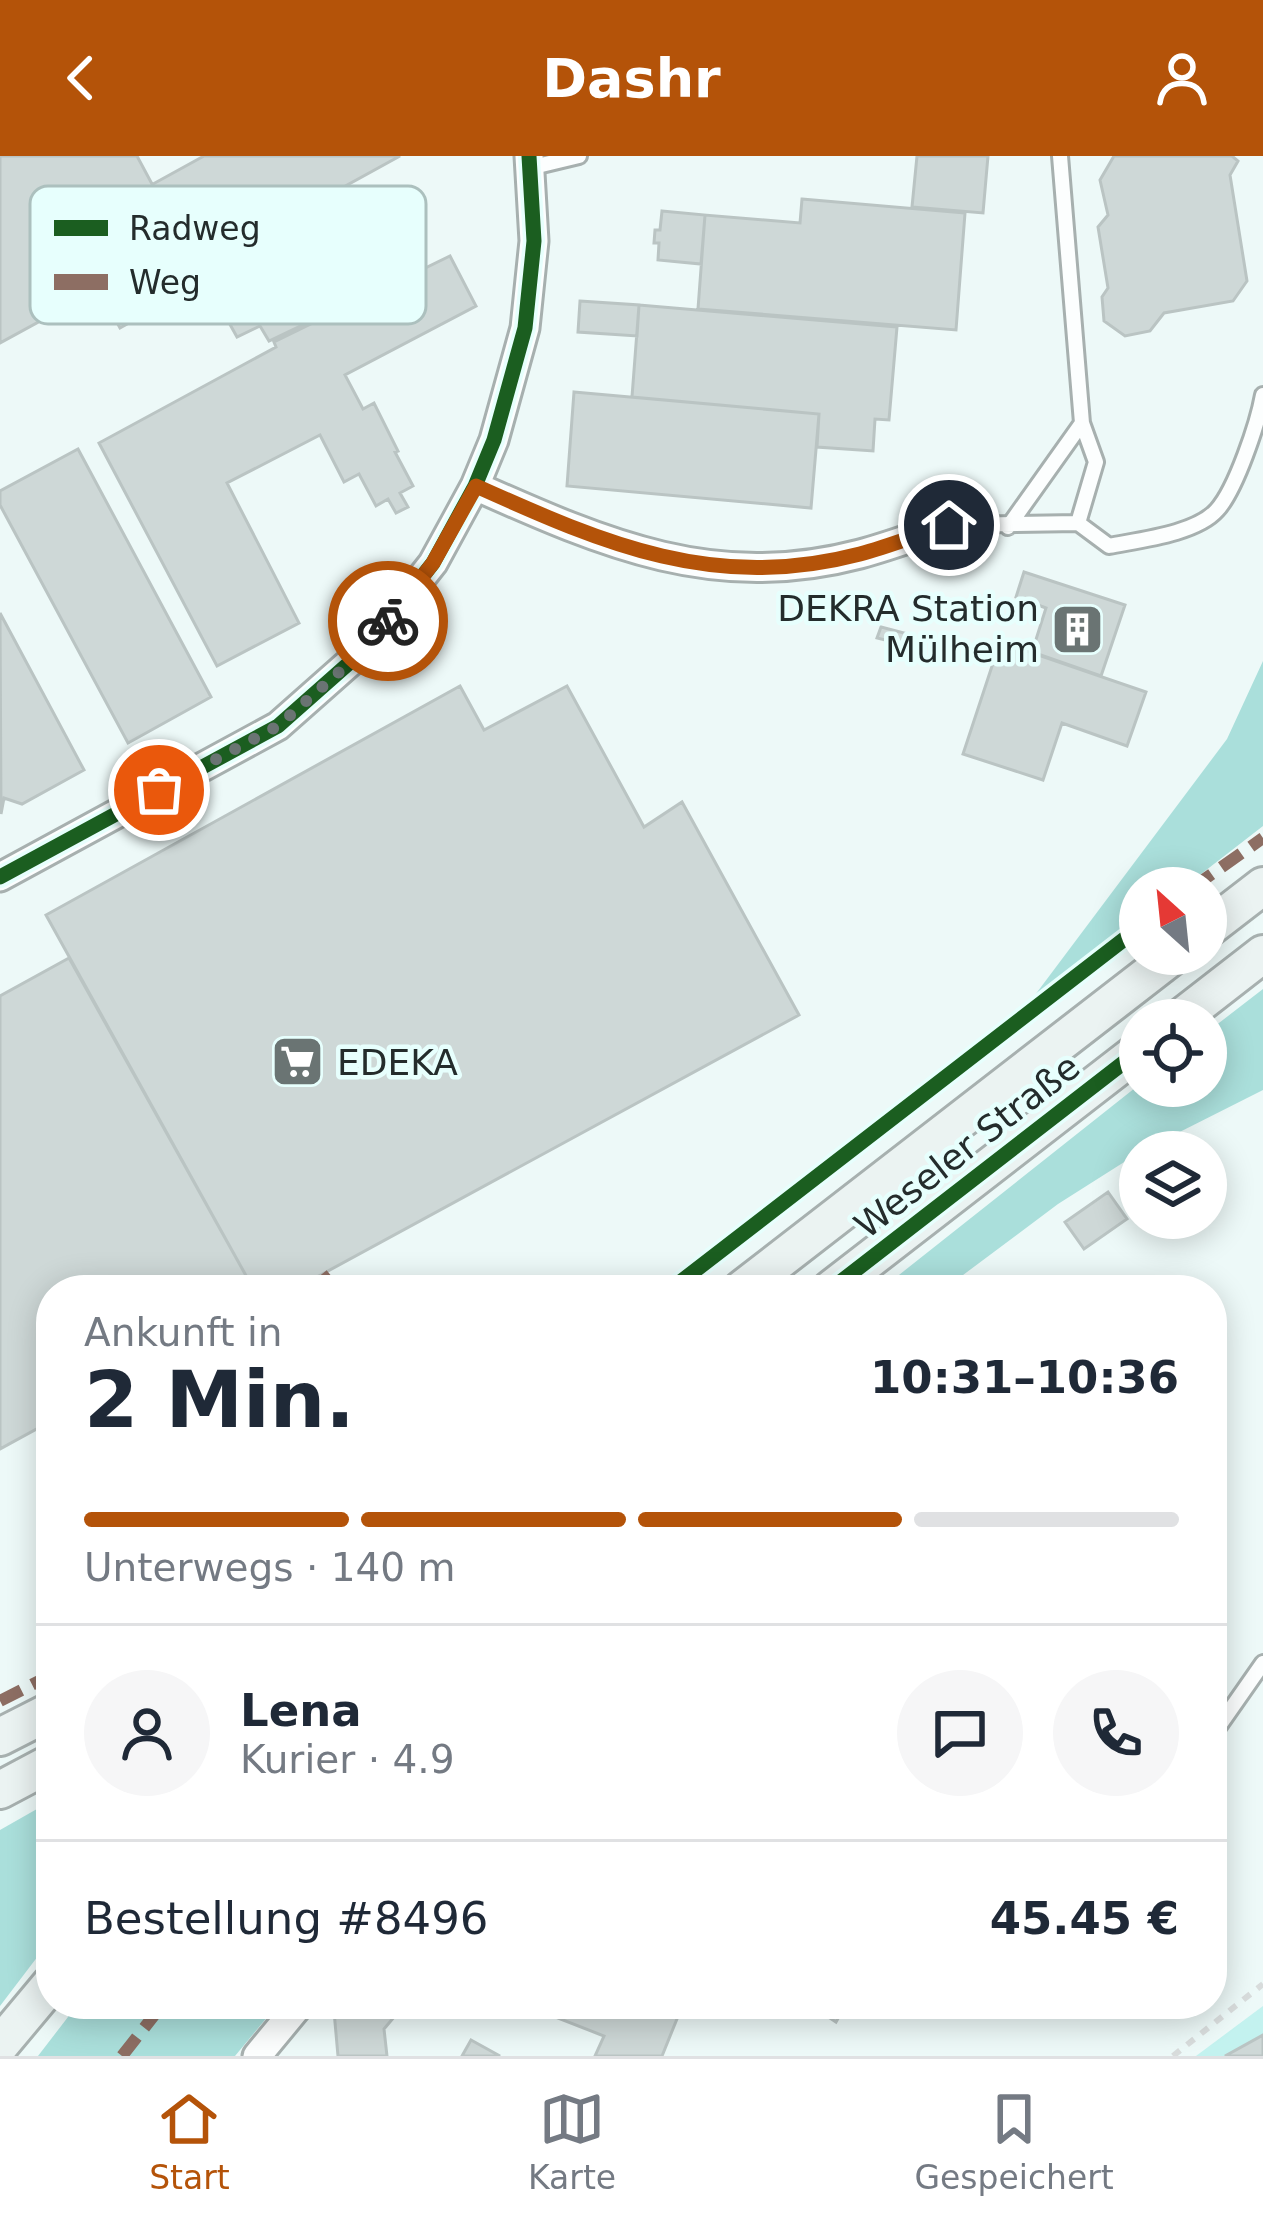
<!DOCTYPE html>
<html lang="de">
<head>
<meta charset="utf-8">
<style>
	body { margin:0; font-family:"DejaVu Sans",sans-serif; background:#f6f6f7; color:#1f2937; height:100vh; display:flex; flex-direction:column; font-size:45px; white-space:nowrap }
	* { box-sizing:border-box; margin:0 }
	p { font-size:39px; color:#747a83 }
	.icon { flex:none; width:66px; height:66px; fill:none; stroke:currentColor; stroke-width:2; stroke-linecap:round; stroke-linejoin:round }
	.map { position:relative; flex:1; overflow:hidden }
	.details { position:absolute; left:36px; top:1119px; width:1191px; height:744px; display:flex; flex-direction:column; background:#fff; border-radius:48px; box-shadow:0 6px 30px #0003 }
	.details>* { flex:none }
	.needle { width:78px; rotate:333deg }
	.controls { position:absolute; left:1119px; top:711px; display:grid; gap:24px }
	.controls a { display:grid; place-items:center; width:108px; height:108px; border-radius:50%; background:#fff; box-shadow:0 6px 30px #0003; font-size:60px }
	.pin { position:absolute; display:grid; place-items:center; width:102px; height:102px; color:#fff; margin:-51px; border:6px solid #fff; border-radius:50%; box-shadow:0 3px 12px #0007 }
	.courier { position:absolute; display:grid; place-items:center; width:120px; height:120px; margin:-60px; border:9px solid #b45309; border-radius:50%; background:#fff; color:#222; box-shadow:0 3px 15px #0007 }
	.overview em { font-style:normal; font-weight:800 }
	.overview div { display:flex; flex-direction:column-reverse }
	.overview { display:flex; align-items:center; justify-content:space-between; height:204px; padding:0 48px }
	h1 { font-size:78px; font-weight:800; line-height:90px }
	.bar { display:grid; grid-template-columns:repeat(4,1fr); gap:18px 12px; align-content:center; height:144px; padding:0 48px }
	.bar i { height:15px; border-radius:9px; background:#e0e1e3 }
	.bar .on { background:#b45309 }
	.bar p { grid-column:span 4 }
	.line { display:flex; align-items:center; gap:30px; padding:0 48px; border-top:3px solid #e0e1e3 }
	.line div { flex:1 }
	.round { display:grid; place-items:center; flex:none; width:126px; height:126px; border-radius:63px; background:#f6f6f7 }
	header { display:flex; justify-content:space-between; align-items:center; height:156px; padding:0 48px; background:#b45309; color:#fff; font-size:54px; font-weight:800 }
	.tab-bar { display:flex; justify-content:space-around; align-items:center; height:168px; border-top:3px solid #e0e1e3; background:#fff; font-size:33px; color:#747a83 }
	.tab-bar a { display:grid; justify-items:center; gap:6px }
	.tab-bar .on { color:#b45309 }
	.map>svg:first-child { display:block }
	.green { fill:#c3f2ef }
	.forest { fill:#aadfdb }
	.building { fill:#ced8d7; stroke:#bac4c3; stroke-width:3 }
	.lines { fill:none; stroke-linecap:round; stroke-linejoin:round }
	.service-casing { stroke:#a7b0af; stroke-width:20 }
	.minor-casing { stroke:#a7b0af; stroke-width:33 }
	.secondary-casing { stroke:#a7b0af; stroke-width:42 }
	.path { stroke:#d8dcdc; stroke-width:6; stroke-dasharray:9 9; stroke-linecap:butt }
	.service { stroke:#fcfefe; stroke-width:14 }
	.minor { stroke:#fcfefe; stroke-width:27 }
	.secondary { stroke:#ebf3f2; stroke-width:36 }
	.quiet { stroke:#8d6e63; stroke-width:12; stroke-dasharray:24 12; stroke-linecap:butt }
	.cycleway-casing { stroke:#e7fffd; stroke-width:22 }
	.cycleway { stroke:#1b5e20; stroke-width:15 }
	.done { stroke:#6a7473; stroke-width:12; stroke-dasharray:0 21.6 }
	.route { stroke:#b45309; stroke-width:15 }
	.labels { text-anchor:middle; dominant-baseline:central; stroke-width:9; stroke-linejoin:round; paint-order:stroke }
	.poi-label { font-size:36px; fill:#242c2c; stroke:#e7fffd; text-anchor:end }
	.street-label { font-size:36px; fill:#242c2c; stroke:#e7fffd }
	.key { fill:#e7fffd; stroke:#acc0be; stroke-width:3 }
	.key-label { font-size:33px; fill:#242c2c }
</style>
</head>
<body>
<header><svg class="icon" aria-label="back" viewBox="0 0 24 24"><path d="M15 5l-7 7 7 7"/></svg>Dashr<svg class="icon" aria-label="person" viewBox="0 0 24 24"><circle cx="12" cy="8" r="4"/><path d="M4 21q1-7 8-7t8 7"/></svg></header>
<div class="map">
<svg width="1263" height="1900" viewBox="0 0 1263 1900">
	<rect width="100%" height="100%" fill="#edf9f8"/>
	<path class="green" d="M 1263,1850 L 1263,1879 L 1225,1900 L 1196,1900 Z"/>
	<path class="forest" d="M 1263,505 L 1263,670 L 1183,732 L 1140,732 L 1140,765 L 1026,851 L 1227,583 Z
		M 1263,833 L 1263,934 L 1140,996 L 1058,1048 L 943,1134 L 880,1134 L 1140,928 L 1206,930 L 1206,877 Z
		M 51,1645 L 51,1783 L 0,1850 L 0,1674 Z
		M 78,1848 L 278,1848 L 235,1900 L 38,1900 Z"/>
	<path class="building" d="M 0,0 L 137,0 L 204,125 L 120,172 L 99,133 L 0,187 Z
		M 204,0 L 400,0 L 198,111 L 153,28 Z
		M 917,0 L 988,0 L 983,57 L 912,51 Z
		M 1114,0 L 1232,0 L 1238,5 L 1230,19 L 1247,125 L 1233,145 L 1164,157 L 1150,175 L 1125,180 L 1104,165 L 1102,141 L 1108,132 L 1098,71 L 1108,59 L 1100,24 Z
		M 339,34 L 390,127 L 269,185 L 260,170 L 237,181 L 198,111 Z
		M 802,43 L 965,57 L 956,174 L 698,153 L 705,59 L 800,67 Z
		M 662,55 L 705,59 L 701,108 L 658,104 L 659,87 L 654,87 L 655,74 L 660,74 Z
		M 450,100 L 476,150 L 345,219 L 363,253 L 374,247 L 398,295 L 395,296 L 413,330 L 400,337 L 408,351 L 396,357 L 388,343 L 376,350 L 359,318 L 344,326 L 320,279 L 227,327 L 299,467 L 217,510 L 99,287 L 276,191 L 274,186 Z
		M 580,145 L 639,149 L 637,180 L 578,176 Z
		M 639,149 L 897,171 L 889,264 L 875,263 L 873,295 L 817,291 L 819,258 L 632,241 Z
		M 574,236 L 819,258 L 811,352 L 567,330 Z
		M 78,293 L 211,541 L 128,587 L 0,349 L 0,335 Z
		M 1024,416 L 1125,449 L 1101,520 L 1032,496 L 1046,452 L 1016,441 Z
		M 0,457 L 84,614 L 22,648 L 4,642 L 1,658 Z
		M 881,471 L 908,478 L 905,489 L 877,482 Z
		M 1000,486 L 1146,536 L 1127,590 L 1062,567 L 1043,624 L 963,598 Z
		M 460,530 L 484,574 L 567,530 L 644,671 L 682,646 L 799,859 L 293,1134 L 254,1134 L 46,759 Z
		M 69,802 L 254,1134 L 51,1134 L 51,1265 L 0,1293 L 0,840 Z
		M 1108,1036 L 1127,1063 L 1084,1093 L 1065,1066 Z
		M 340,1848 L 405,1848 L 384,1873 L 387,1900 L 338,1900 L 334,1855 Z
		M 555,1848 L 683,1848 L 662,1900 L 595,1900 L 604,1880 L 550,1859 Z
		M 830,1848 L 846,1848 L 836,1866 L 824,1858 Z
		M 1263,1879 L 1263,1900 L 1225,1900 Z
		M 471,1884 L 500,1900 L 462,1900 Z"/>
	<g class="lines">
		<defs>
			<path id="service" d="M 1060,0 L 1082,267 L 1096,306 L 1078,367
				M 529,12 L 579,0
				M 949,369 L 1078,367 L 1109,390 C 1139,384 1196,378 1217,354 C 1236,333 1258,267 1263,239
				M 1008,371 L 1082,267
				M 1212,1580 L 1263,1507"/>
			<path id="minor" d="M 475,330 C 605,388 715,436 860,398 C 890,390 919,379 949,369
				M 0,721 L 278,570 L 365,493 L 433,407 L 475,330 L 494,284 L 525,172 L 534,85 L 529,0
				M 257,1900 L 300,1848"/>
			<path id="secondary" d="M 1206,774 L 1263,730
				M 1178,864 L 1263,798
				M 741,1134 L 1175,798
				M 830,1134 L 1140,894
				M 0,1581 L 51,1555
				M 0,1634 L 51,1607
				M 0,1889 L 51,1828"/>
		</defs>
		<use href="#service" class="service-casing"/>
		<use href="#minor" class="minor-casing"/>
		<use href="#secondary" class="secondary-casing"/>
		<path class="path" d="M 1173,1900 L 1263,1828"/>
		<use href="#service" class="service"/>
		<use href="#minor" class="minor"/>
		<use href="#secondary" class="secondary"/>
		<path class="quiet" d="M 1192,732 L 1263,682
			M 322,1118 L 335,1134
			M 0,1545 L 51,1519
			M 122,1900 L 163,1848"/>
		<defs>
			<path id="cycleway" d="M 0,721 L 278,570 L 365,493 L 433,407 L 475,330 L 494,284 L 525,172 L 534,85 L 529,0
				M 670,1134 L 1140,771
				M 830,1134 L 1140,894"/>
		</defs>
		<use href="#cycleway" class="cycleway-casing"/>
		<use href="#cycleway" class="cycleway"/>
	</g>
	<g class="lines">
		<path class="done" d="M 159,634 L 278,570 L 364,494 L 388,465"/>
		<path class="route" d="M 388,465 L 433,407 L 476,330 C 605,388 715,436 860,398 C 890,390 919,378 949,369"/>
	</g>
	<defs>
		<symbol id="building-square" viewBox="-11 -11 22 22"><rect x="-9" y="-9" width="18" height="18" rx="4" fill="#6a7473" stroke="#e7fffd"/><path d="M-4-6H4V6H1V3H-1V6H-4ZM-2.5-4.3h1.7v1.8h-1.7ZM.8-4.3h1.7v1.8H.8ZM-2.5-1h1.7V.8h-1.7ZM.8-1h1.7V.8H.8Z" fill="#fff"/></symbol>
		<symbol id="supermarket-square" viewBox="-11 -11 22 22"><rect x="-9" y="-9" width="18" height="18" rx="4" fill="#6a7473" stroke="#e7fffd"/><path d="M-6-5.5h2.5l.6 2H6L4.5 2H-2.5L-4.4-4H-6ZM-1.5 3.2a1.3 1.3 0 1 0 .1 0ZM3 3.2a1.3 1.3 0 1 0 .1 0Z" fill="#fff"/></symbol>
	</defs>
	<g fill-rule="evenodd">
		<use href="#building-square" x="1048" y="444" width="59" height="59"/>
		<use href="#supermarket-square" x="268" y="876" width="59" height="59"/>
	</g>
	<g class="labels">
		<g class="poi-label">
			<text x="1039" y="452">DEKRA Station<tspan x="1039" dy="41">Mülheim</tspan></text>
			<text x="337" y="906" text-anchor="start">EDEKA</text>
		</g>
		<g class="street-label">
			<text transform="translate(967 990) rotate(-38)">Weseler Straße</text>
		</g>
	</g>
	<rect x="30" y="30" width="396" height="138" rx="18" class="key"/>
	<rect x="54" y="64" width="54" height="16" fill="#1b5e20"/>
	<rect x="54" y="118" width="54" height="16" fill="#8d6e63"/>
	<g class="key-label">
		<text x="129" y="84">Radweg</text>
		<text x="129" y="138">Weg</text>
	</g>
</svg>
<div class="controls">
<a><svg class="needle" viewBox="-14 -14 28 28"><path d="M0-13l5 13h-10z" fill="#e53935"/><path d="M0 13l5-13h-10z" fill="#747a83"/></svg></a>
<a><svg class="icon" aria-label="locate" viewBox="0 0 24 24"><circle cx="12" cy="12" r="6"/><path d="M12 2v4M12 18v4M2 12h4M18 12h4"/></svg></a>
<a><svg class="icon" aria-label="layers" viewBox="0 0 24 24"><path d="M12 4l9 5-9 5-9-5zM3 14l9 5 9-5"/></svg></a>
</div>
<div class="pin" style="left:159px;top:634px;background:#ea580c"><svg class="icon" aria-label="bag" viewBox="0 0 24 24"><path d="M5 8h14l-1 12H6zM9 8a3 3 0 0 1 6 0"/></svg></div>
<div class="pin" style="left:949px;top:369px;background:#1f2937"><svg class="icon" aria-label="home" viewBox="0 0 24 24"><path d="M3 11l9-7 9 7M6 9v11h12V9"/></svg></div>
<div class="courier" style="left:388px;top:465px"><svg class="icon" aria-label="bike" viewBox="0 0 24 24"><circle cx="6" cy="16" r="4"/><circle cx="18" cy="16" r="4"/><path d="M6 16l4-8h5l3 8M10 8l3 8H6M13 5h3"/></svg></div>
<section class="details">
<div class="overview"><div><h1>2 Min.</h1><p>Ankunft in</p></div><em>10:31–10:36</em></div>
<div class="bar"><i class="on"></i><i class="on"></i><i class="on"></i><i></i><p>Unterwegs · 140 m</p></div>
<div class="line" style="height:216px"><a class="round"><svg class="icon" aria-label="person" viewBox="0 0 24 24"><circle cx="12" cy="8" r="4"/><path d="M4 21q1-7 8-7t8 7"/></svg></a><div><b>Lena</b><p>Kurier · 4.9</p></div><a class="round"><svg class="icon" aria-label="chat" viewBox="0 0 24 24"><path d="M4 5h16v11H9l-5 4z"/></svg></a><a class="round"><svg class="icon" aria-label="phone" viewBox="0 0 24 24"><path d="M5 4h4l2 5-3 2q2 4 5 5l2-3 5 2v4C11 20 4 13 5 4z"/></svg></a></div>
<div class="line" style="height:156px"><div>Bestellung #8496</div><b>45.45 €</b></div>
</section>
</div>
<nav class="tab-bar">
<a class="on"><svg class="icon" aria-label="home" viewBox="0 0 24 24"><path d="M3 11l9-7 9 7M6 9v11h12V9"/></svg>Start</a>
<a><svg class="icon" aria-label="map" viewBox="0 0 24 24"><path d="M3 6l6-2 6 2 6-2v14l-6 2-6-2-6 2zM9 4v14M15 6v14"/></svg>Karte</a>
<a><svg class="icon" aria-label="saved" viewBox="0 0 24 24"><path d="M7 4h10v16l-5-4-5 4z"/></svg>Gespeichert</a>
</nav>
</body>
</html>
